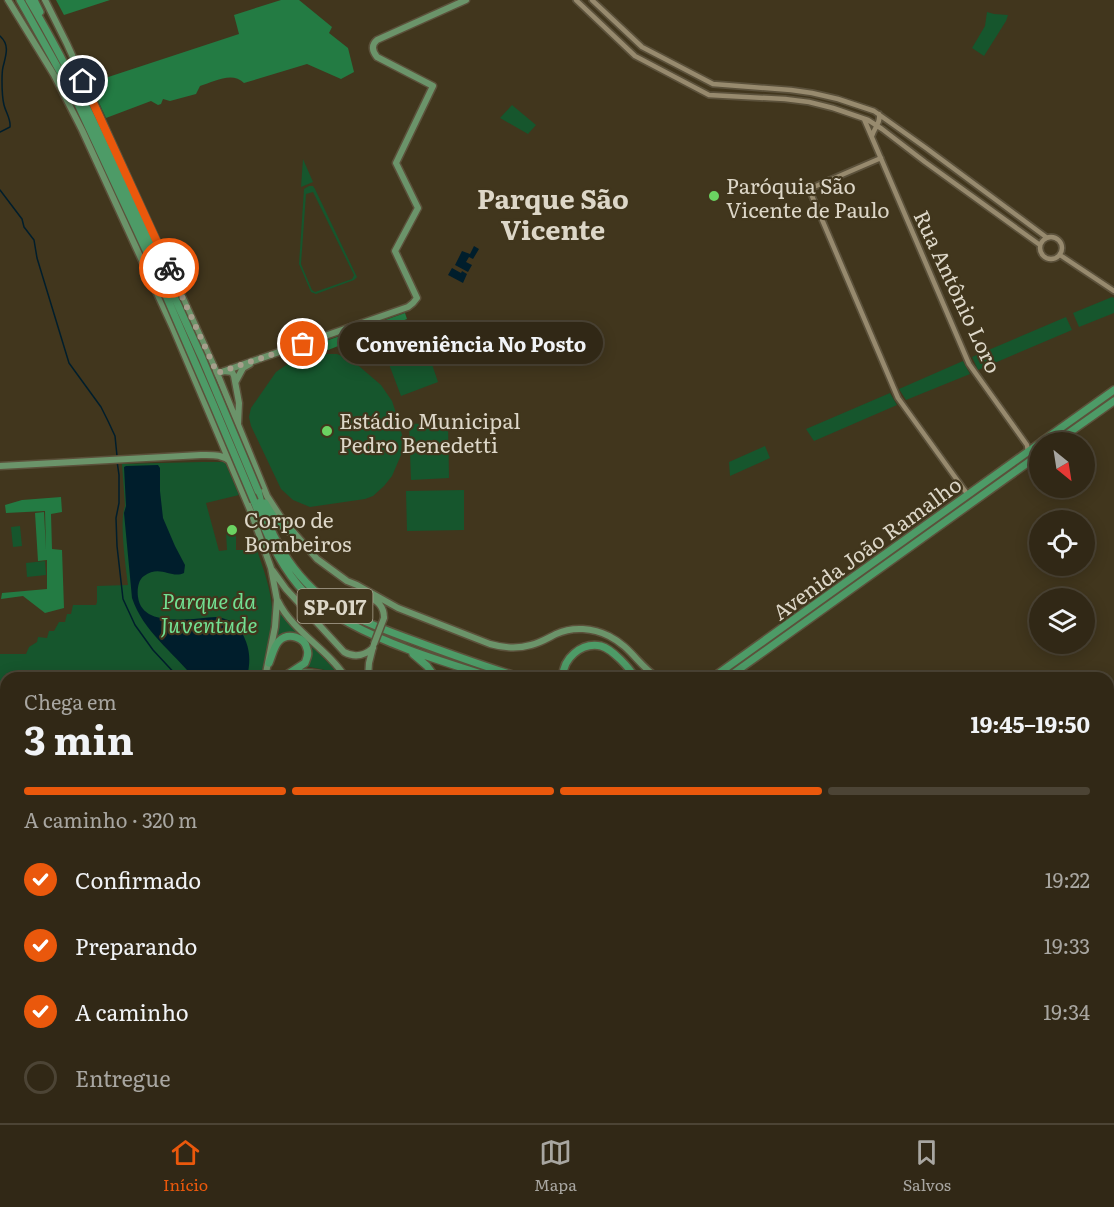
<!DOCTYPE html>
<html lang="pt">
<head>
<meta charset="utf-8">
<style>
	body { margin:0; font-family:Literata,serif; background:#3d3423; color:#f1f3f6; height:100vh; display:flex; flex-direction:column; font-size:22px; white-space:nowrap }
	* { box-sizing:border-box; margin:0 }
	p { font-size:20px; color:#a8a6a1 }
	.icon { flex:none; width:33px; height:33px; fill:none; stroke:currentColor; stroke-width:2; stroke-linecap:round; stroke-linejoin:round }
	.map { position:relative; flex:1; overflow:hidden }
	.side { position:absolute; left:0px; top:672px; width:1114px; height:452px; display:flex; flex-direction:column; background:#312816; border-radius:18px 18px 0 0; box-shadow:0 3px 15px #0003,0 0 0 2px #4c4435 }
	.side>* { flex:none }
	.needle { width:39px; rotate:150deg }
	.buttons { position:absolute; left:1029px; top:432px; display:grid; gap:12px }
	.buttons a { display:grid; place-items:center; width:66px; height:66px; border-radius:50%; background:#312816; box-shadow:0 3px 15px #0003,0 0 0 2px #4c4435; font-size:30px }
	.pin { position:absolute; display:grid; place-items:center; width:51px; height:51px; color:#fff; margin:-26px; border:3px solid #fff; border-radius:50%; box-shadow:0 2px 6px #0007 }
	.courier { position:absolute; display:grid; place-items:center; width:60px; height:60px; margin:-30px; border:4px solid #ea580c; border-radius:50%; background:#fff; color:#222; box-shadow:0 2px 8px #0007 }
	.bubble { position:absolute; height:42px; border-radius:21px; background:#312816; box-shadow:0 3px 15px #0003,0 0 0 2px #4c4435; font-size:20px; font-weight:700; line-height:42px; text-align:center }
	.overview em { font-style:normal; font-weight:700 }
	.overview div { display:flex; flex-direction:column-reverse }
	.overview { display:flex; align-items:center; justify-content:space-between; height:102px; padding:0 24px }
	h1 { font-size:39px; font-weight:700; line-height:45px }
	.bar { display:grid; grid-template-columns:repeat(4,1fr); gap:9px 6px; align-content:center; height:72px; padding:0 24px }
	.bar i { height:8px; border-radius:4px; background:#4c4435 }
	.bar .active { background:#ea580c }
	.bar p { grid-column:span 4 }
	ol { padding:0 24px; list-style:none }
	li { display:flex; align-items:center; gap:18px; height:66px }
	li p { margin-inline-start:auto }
	li .icon { padding:6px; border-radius:50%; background:#ea580c; color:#fff; stroke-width:4 }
	li:last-child { color:#a8a6a1 }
	li i { width:33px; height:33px; border:3px solid #4c4435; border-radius:50% }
	.menu { display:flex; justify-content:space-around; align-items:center; height:84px; border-top:2px solid #4c4435; background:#312816; font-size:16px; color:#a8a6a1 }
	.menu a { display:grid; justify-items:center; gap:3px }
	.menu .active { color:#ea580c }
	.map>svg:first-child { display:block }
	.green { fill:#16562d; fill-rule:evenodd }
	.forest { fill:#237b43 }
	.water { fill:#001e2c }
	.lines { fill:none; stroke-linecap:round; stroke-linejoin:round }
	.stream { stroke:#001e2c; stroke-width:1.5 }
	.river { stroke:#001e2c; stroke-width:8 }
	.minor-casing { stroke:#5b513b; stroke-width:8 }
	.major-casing { stroke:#5b513b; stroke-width:9 }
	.highway-casing { stroke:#5b513b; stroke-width:10 }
	.minor { stroke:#978a6e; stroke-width:4.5 }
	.major { stroke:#6b946a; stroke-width:6 }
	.highway { stroke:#4d9b67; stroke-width:7 }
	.rail-casing { stroke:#c6bfaf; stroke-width:4 }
	.rail { stroke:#41361d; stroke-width:1.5; stroke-dasharray:4.5; stroke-linecap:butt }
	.major-bridge-casing { stroke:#5b513b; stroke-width:9; stroke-linecap:butt }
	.highway-bridge-casing { stroke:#5b513b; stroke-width:10; stroke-linecap:butt }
	.major-bridge { stroke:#6b946a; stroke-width:6 }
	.highway-bridge { stroke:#4d9b67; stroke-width:7 }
	.done { stroke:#a69f8c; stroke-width:6; stroke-dasharray:0 10.8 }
	.route { stroke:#ea580c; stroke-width:8 }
	.poi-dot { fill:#6bd362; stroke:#41361d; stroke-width:2 }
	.labels { text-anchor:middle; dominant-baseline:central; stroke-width:4.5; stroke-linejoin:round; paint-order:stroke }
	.shield { fill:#41361d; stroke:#aea795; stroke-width:1.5 }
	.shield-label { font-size:20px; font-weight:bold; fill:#ddd7c8 }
	.poi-label { font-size:21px; fill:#ddd7c8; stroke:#41361d; text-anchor:start }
	.street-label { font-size:21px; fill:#ddd7c8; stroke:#41361d }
	.park-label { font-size:21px; font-style:italic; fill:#72e092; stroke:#41361d }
	.district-label { font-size:27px; font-weight:bold; fill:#ddd7c8; stroke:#41361d }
</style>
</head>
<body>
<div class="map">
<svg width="1114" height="1123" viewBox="0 0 1114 1123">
	<rect width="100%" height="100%" fill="#41361d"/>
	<path class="green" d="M 987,12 L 994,14 L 1008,15 L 1006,21 L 984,56 L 972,48 L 985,26 Z
		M 512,105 L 536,125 L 528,134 L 500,118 Z
		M 303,159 L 313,182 L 301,187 Z
		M 309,186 L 313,186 L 315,189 L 357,277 L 354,280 L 316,294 L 311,292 L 299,264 L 304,189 ZM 313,192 L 354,275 L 352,279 L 315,292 L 312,290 L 301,264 L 306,194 Z
		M 1112,297 L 1114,298 L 1114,313 L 1079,327 L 1073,313 Z
		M 1066,317 L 1072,330 L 978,370 L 972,357 Z
		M 420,329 L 438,382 L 401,396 L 381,343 Z
		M 320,354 L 337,354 L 353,361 L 381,385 L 392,401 L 395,410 L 402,435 L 401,455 L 392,476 L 384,486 L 373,496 L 365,499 L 310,507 L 293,500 L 281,489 L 251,426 L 249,417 L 251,408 L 276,372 L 292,361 L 301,357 Z
		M 963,361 L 970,374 L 906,400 L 899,389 Z
		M 890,393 L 897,405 L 814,441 L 806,429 Z
		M 448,423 L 449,478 L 411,480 L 409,424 Z
		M 765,446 L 770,458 L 730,476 L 729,462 Z
		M 201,462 L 225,462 L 239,495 L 206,503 L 219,551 L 227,550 L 226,532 L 236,532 L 236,550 L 257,550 C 263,568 271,589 272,609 C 272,632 265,656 261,678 L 6,678 L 6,739 L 0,738 L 0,654 L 26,654 L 29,647 L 37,642 L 38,637 L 47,638 L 49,631 L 54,631 L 59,622 L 65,622 L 67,614 L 71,614 L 73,605 L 96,605 L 97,602 L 97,586 L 128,585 C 126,568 119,521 125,506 L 122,464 Z
		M 464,490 L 464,530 L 407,531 L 406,491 Z
		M 20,526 L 22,546 L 13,547 L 11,527 Z
		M 45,561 L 46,575 L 27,577 L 26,563 Z
		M 279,612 L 338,673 L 342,678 L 339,678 L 325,670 L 305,666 L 307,642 C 295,630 287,630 275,641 L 279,627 Z"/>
	<path class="forest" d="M 56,0 L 110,0 L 64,15 Z
		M 281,0 L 299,0 L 332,27 L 329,33 L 348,48 L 354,72 L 341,79 L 307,64 L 244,83 C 232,71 214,82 200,86 L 196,94 L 170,101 L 163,99 L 161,104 L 158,105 L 151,101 L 106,118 L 90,83 L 239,34 L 234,15 Z
		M 405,313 L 407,319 L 323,352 L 320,343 Z
		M 61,497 L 62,512 L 51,514 L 52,549 L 62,550 L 64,608 L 45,613 L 23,596 L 1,599 L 2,593 L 47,589 L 47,560 L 38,561 L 35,513 L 44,512 L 46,550 L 45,511 L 6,513 L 5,505 L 22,500 Z"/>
	<path class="water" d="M 474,246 L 479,249 L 473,259 L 469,257 L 466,262 L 472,265 L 468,272 L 455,265 L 462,251 L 470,254 Z
		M 452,268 L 461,273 L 462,271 L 467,274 L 463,283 L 448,275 Z
		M 158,465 L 160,468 L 160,491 L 163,518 L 175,546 L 185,565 L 184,573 C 171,579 160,564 144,576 C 138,580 137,590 138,597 C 142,629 194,618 216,617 L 222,618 L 237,623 C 249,645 252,654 247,678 L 194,678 C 172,651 143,631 132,598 L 124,513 L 126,506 L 124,467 L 126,466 Z"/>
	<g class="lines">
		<path class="stream" d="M 0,36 C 10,45 6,55 3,67 C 2,71 2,76 2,81 C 2,89 2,97 4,105 C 6,113 11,119 10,127 L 0,132
			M 0,190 L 22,219 L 24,227 L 34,240 L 37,258 L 69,363 L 101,407 L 108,421 L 115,436 L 117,456
			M 117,461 L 119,475 L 119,503 L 116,518 L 117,546 L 123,599 L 135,625 L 153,650 L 179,678
			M 697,1123 L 699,1118
			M 758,1123 L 759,1118"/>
		<path class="river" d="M 856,1118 L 862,1123
			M 71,1123 L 82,1118"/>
		<defs>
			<path id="minor" d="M 576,0 L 635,56 L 709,95 L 785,99 L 809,102 L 833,108 L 868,120 L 882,129 L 925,162 L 1040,245
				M 592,0 L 642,47 L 713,84 L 791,90 L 812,93 L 838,99 L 874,111 L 926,148 L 1046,237
				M 864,119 L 969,364 L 1027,445 L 1028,452
				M 872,136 C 874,128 881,123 879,114
				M 881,158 L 809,189 L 898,398 L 968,495
				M1040 248a11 11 0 1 1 22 0a11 11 0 1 1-22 0Z
				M 1060,255 L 1114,291
				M 0,999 L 6,1001"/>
			<path id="major" d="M 8,0 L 54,75 L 82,130 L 173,328 L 251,512 L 271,568 L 277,600 L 275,627 L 265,678
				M 45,0 L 67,44 L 217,373 L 267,496 L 282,519 L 317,559 L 347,581 L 357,585 L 398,608 L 490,644 C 504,648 517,649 531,645 C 540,643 548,638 556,634 C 573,626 593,628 609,636 C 631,647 639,666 658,678
				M 224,371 L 232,372 L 234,376 L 239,403 L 238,424
				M 213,375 L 408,307 L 413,303 L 417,298 L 395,251 L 418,208 L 396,163 L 433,86 L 377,57 C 372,51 371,45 377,40 L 466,0
				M 236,381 L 243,368 L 250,364
				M 0,466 L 201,455 C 213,455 222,454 231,462
				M 273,571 L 286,589 L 344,652 C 355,658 364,656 373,648
				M 369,596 C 378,602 384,606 384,618
				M 278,601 C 293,632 328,649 346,678
				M 368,678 L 369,663 L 373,647
				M 1108,766 L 1114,765
				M 1108,812 L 1114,812
				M 619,1118 L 622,1123
				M 20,1123 L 40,1118
				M 49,1123 L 63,1118"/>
			<path id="highway" d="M 20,0 L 77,102 L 151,261
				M 29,0 C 78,83 117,171 157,259
				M 34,0 L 40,12
				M 1041,442 L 1114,390
				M 1056,442 L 1114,401
				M 258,491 C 269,539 299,587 343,611 C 366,623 390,632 415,641 C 450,654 486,667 522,678
				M 254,501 C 265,530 277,560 298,585 C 312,602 330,612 349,623 C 395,648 445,662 494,678
				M 265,503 C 272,515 279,527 293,533
				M 413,654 L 427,666 L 436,678
				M 269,663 C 272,656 274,646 279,641 C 288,632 305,637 307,649 C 309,654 307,658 305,663 L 282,678
				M 292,674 C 306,672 319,673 333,678
				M 563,678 C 562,659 581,642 601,646 C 612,649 630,668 635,678
				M 712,678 L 1040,443
				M 727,678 L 1040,454
				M 0,742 L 6,743
				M 0,748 L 6,749
				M 794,1118 L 795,1123
				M 802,1118 L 804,1123"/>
		</defs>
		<use href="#minor" class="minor-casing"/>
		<use href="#major" class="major-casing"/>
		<use href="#highway" class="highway-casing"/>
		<use href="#minor" class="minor"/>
		<use href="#major" class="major"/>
		<use href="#highway" class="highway"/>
		<defs>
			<path id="rail" d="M 0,784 L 6,785
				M 1108,795 L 1114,795"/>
		</defs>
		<use href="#rail" class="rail-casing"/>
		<use href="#rail" class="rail"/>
		<defs>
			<path id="major-bridge" d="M 374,644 L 384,618"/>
			<path id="highway-bridge" d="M 157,259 L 202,358 L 258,491
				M 151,261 L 213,404 L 254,501"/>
		</defs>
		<use href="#major-bridge" class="major-bridge-casing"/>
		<use href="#highway-bridge" class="highway-bridge-casing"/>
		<use href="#major-bridge" class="major-bridge"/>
		<use href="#highway-bridge" class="highway-bridge"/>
	</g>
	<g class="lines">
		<path class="done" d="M 169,268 L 217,373 L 303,344"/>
		<path class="route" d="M 83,81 L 169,268"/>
	</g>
	<g class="poi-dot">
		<circle cx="714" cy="196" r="6"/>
		<circle cx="327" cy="431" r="6"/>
		<circle cx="232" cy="530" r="6"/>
	</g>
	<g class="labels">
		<rect class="shield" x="297.5" y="589" width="75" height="34" rx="4.5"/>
		<g class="shield-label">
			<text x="335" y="606">SP-017</text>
		</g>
		<g class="poi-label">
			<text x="726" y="184">Paróquia São<tspan x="726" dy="24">Vicente de Paulo</tspan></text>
			<text x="339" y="419">Estádio Municipal<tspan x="339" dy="24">Pedro Benedetti</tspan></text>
			<text x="244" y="518">Corpo de<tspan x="244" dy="24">Bombeiros</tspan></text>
		</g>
		<g class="street-label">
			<text transform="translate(959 291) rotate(65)">Rua Antônio Loro</text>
			<text transform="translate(866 547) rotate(-36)">Avenida João Ramalho</text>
		</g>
		<g class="park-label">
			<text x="209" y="599">Parque da<tspan x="209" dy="24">Juventude</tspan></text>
		</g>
		<g class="district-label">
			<text x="553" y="197">Parque São<tspan x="553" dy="31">Vicente</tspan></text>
		</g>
	</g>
</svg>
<div class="buttons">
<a><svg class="needle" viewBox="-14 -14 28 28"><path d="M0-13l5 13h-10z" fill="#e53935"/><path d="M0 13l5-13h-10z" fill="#a8a6a1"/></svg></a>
<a><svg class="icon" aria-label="locate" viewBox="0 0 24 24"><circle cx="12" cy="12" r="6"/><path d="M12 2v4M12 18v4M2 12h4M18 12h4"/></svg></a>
<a><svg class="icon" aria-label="layers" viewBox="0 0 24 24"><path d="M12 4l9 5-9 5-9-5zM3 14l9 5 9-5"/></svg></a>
</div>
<div class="pin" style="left:303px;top:344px;background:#ea580c"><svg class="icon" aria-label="bag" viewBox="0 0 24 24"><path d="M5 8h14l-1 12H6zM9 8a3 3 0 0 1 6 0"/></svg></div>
<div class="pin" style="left:83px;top:81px;background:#1f2937"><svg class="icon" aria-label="home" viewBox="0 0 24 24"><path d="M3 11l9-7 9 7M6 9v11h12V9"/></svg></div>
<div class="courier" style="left:169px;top:268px"><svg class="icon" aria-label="bike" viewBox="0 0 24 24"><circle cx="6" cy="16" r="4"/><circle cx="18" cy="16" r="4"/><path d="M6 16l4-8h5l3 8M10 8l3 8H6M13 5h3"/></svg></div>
<div class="bubble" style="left:339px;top:322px;width:264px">Conveniência No Posto</div>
<section class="side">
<div class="overview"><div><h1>3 min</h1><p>Chega em</p></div><em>19:45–19:50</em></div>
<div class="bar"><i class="active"></i><i class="active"></i><i class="active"></i><i></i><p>A caminho · 320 m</p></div>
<ol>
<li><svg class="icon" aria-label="check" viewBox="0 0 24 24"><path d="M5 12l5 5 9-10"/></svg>Confirmado<p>19:22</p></li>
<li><svg class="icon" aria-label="check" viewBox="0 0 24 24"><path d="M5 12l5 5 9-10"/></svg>Preparando<p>19:33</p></li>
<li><svg class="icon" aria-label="check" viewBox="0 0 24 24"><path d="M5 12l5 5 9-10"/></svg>A caminho<p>19:34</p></li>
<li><i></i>Entregue</li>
</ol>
</section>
</div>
<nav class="menu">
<a class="active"><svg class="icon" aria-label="home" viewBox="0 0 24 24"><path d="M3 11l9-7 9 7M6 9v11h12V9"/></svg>Início</a>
<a><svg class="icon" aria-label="map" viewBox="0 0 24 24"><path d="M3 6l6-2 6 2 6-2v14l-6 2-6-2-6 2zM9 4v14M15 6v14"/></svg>Mapa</a>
<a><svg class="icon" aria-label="saved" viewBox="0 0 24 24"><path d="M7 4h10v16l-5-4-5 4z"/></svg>Salvos</a>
</nav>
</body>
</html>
